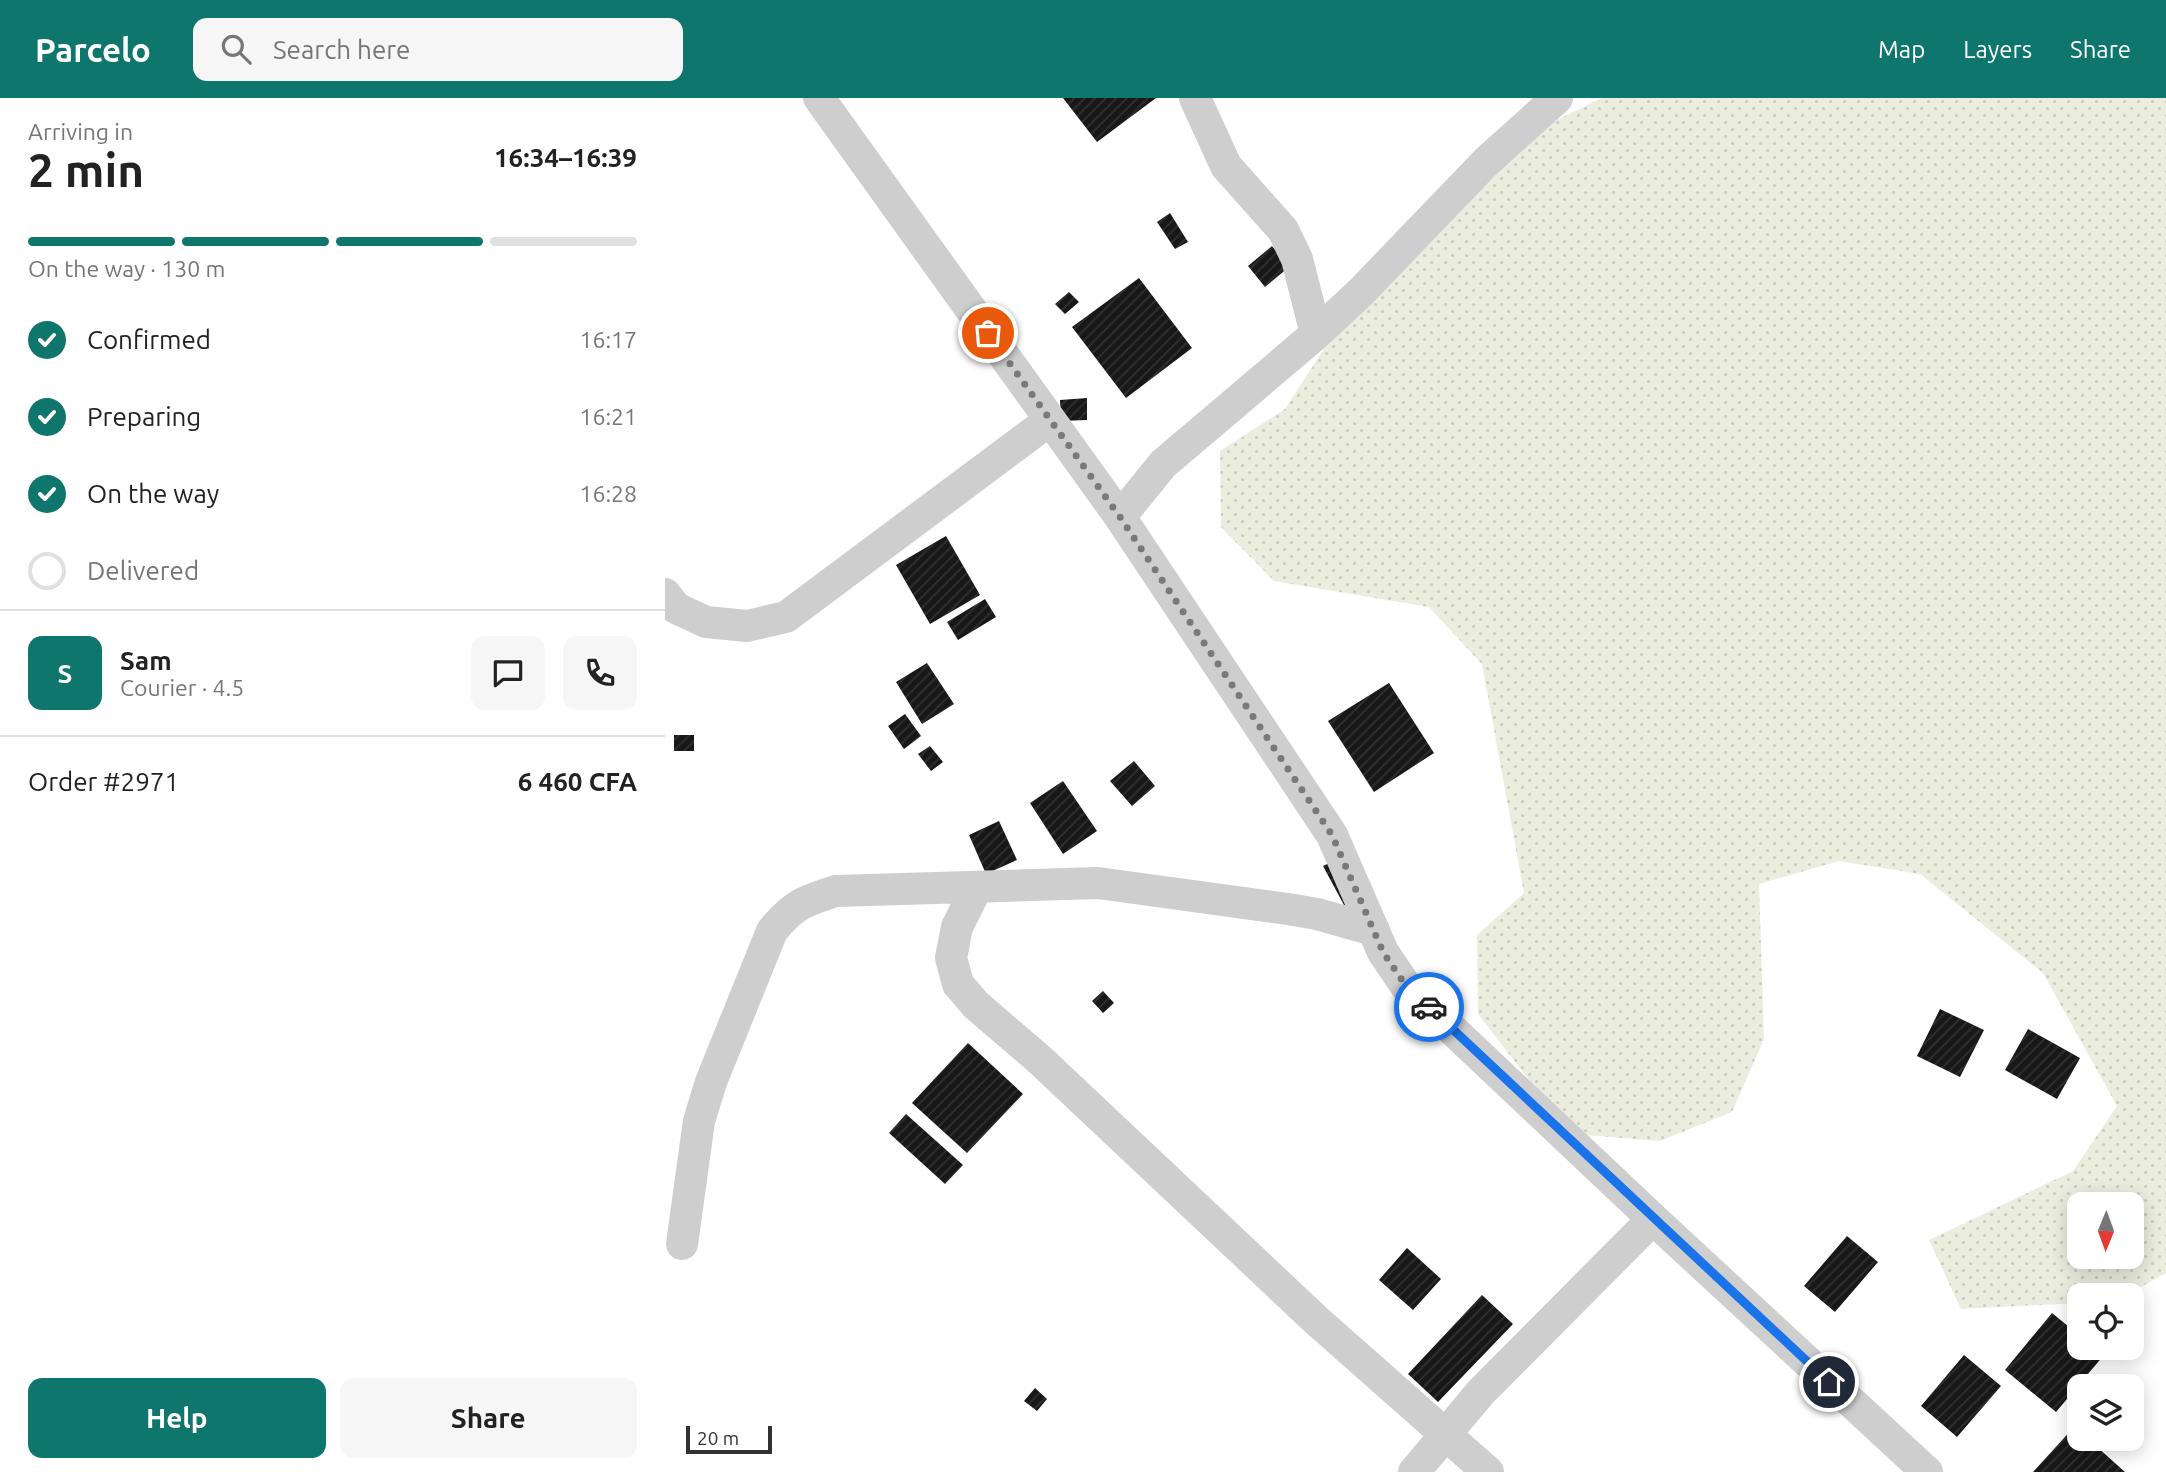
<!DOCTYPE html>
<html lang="en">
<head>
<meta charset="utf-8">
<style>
	body { margin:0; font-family:Ubuntu,sans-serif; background:#f6f6f6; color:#222; height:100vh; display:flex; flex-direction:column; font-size:26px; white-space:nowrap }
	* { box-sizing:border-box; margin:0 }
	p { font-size:23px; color:#767676 }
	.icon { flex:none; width:38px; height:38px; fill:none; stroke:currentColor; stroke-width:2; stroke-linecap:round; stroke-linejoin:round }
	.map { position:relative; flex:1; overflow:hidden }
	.details { display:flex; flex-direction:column; background:#fff; width:665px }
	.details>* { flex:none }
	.needle { width:46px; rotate:181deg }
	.fabs { position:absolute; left:1402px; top:1094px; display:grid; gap:14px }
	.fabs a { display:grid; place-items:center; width:77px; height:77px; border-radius:14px; background:#fff; box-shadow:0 4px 18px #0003; font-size:35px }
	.scale { position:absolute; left:21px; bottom:18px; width:86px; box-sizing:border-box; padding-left:7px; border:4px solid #313131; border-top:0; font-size:19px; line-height:24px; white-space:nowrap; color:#313131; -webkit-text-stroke:5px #fff; paint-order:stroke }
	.pin { position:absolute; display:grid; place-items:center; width:60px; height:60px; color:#fff; margin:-30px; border:4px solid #fff; border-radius:50%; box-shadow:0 2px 7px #0007 }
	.courier { position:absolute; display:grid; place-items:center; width:70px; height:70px; margin:-35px; border:5px solid #1a73e8; border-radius:50%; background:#fff; color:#222; box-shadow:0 2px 9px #0007 }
	.headline em { font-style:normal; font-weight:700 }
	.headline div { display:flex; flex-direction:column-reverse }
	.headline { display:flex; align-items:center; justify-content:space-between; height:119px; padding:0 28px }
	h1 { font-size:46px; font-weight:700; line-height:52px }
	.bar { display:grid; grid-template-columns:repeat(4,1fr); gap:10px 7px; align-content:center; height:84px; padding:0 28px }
	.bar i { height:9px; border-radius:5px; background:#e0e0e0 }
	.bar .current { background:#0f766e }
	.bar p { grid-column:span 4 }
	.line { display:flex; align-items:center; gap:18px; padding:0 28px; border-top:2px solid #e0e0e0 }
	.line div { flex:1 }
	.round { display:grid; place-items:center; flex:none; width:74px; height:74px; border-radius:14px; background:#f6f6f6 }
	ol { padding:0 28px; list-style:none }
	li { display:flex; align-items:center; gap:21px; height:77px }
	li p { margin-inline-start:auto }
	li .icon { padding:7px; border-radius:50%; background:#0f766e; color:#fff; stroke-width:4 }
	li:last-child { color:#767676 }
	li i { width:38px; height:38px; border:4px solid #e0e0e0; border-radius:50% }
	.action { display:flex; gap:14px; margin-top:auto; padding:14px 28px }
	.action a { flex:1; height:80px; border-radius:14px; background:#0f766e; color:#fff; font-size:28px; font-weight:700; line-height:80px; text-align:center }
	.action a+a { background:#f6f6f6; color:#222 }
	header { display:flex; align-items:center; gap:42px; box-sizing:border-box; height:98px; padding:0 35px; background:#0f766e; color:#fff }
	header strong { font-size:33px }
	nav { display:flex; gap:38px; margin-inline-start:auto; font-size:24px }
	.search { width:490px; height:63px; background:#f6f6f6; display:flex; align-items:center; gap:18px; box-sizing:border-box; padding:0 24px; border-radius:14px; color:#767676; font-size:26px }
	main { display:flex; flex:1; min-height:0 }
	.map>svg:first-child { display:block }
	.grass { fill:url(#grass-dots); fill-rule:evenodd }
	.building { fill:url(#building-hatch) }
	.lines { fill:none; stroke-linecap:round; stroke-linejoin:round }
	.street { stroke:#cecece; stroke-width:32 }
	.done { stroke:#797979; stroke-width:7; stroke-dasharray:0 12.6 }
	.route { stroke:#1a73e8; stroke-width:9 }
</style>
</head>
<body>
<header>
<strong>Parcelo</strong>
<div class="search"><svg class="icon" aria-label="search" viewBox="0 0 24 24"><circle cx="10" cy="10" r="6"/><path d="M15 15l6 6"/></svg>Search here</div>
<nav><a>Map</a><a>Layers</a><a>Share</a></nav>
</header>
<main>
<section class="details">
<div class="headline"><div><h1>2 min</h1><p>Arriving in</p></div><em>16:34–16:39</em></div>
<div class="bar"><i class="current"></i><i class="current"></i><i class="current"></i><i></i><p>On the way · 130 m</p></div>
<ol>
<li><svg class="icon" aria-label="check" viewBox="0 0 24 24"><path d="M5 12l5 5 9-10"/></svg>Confirmed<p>16:17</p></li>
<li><svg class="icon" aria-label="check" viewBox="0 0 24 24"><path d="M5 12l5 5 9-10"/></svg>Preparing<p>16:21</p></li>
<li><svg class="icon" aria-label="check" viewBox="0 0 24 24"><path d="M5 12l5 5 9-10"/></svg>On the way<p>16:28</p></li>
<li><i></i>Delivered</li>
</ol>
<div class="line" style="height:126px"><b class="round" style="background:#0f766e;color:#fff">S</b><div><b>Sam</b><p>Courier · 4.5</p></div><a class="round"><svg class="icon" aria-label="chat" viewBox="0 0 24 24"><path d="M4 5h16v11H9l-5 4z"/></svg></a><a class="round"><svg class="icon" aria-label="phone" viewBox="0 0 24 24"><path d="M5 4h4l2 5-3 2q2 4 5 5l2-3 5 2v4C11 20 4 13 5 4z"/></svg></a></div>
<div class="line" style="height:91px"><div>Order #2971</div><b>6 460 CFA</b></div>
<div class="action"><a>Help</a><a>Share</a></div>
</section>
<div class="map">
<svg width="1501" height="1374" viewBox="0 0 1501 1374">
	<defs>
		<pattern id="grass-dots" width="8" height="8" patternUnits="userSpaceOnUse" patternTransform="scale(1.75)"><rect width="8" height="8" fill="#ebeedf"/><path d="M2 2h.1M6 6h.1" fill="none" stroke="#cacdc0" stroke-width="1.8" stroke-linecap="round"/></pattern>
		<pattern id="building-hatch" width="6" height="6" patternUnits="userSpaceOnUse" patternTransform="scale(1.75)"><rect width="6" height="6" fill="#181818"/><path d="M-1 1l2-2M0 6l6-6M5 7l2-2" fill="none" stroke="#313131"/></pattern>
	</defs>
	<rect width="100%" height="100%" fill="#fff"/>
	<path class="grass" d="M 937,0 L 1501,0 L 1501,1175 L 1461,1197 L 1414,1197 L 1414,1205 L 1296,1211 L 1264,1142 L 1408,1073 L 1452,1008 L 1378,875 L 1255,776 L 1174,763 L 1094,786 L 1099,941 L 1067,1014 L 995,1043 L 906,1036 L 813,916 L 812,837 L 859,795 L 817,566 L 764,509 L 609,483 L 556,429 L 555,353 L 620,311 L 696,194 L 867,34 ZM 1414,1106 L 1466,1106 L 1466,1158 L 1414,1158 Z"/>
	<path class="building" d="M 398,0 L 491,0 L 432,44 Z
		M 505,115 L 523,144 L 510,151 L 492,124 Z
		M 607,148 L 624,169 L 600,189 L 583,168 Z
		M 474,180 L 527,250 L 461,300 L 407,229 Z
		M 404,194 L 414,204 L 400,216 L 390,206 Z
		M 422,300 L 422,322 L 396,323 L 395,302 Z
		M 281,438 L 315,497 L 265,526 L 231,467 Z
		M 320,501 L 331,519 L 293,542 L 282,524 Z
		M 262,565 L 289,606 L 257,626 L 231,584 Z
		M 724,585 L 769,655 L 709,694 L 663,623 Z
		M 240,616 L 256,638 L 239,651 L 223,628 Z
		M 9,637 L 29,637 L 29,653 L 9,653 Z
		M 265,648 L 278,664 L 266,673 L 253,656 Z
		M 469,663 L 490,688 L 467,708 L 445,683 Z
		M 398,683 L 432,733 L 398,756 L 365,705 Z
		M 334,723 L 352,762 L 321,776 L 304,737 Z
		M 666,764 L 688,804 L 680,809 L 658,768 Z
		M 438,893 L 449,905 L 438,915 L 427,903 Z
		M 1275,911 L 1319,932 L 1295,979 L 1252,958 Z
		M 1363,931 L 1415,960 L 1392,1001 L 1340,972 Z
		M 303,945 L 358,996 L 302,1055 L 247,1005 Z
		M 241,1016 L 298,1067 L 280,1086 L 224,1035 Z
		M 1182,1138 L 1213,1164 L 1170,1214 L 1139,1188 Z
		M 742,1150 L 776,1181 L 748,1212 L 714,1182 Z
		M 817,1197 L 848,1226 L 773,1304 L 743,1276 Z
		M 1387,1215 L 1414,1237 L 1414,1250 L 1430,1250 L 1439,1257 L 1391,1314 L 1340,1272 Z
		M 1299,1257 L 1336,1288 L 1292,1339 L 1256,1308 Z
		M 370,1290 L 382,1301 L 372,1313 L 359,1303 Z
		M 1409,1329 L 1414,1333 L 1414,1340 L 1422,1340 L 1460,1374 L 1368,1374 Z"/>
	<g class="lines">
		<path class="street" d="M 154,0 L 455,419 L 667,737 L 718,854 L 741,888 L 988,1121 L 1262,1374
			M 530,0 L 561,68 L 618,132 L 632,161 L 651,236
			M 455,419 L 498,366 L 651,236 L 696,194 L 821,64 L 892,0
			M 0,496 L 11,510 L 41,524 L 82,528 L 121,519 L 385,322
			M 312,789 L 292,829 L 286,860 L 293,886 L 311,907 L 375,962 L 651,1222 L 823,1374
			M 17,1146 L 34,1023 L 46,984 L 107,833 C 128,807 139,803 171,793 L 433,785 L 623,811 L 652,816 L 709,832
			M 749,1374 L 816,1294 L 988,1121"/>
	</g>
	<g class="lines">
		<path class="done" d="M 323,235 L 455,419 L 667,737 L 718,854 L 741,888 L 764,909"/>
		<path class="route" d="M 764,909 L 1164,1284"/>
	</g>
</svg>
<div class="fabs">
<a><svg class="needle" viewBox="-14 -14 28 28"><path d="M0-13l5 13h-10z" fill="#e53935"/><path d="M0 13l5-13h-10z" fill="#767676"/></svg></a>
<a><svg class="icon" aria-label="locate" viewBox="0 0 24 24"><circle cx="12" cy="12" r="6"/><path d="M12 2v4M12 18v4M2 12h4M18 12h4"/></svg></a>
<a><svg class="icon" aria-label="layers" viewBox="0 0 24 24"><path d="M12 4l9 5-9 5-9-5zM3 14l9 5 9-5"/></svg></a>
</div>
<div class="scale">20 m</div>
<div class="pin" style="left:323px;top:235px;background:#ea580c"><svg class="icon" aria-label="bag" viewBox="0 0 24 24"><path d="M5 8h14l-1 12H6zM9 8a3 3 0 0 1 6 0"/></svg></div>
<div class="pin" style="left:1164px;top:1284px;background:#1f2937"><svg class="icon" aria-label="home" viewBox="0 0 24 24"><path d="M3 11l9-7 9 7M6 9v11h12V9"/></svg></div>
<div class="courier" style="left:764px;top:909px"><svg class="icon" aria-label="car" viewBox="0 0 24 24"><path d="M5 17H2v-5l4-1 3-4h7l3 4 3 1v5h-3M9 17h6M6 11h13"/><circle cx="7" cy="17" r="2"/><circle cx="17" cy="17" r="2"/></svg></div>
</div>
</main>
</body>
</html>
